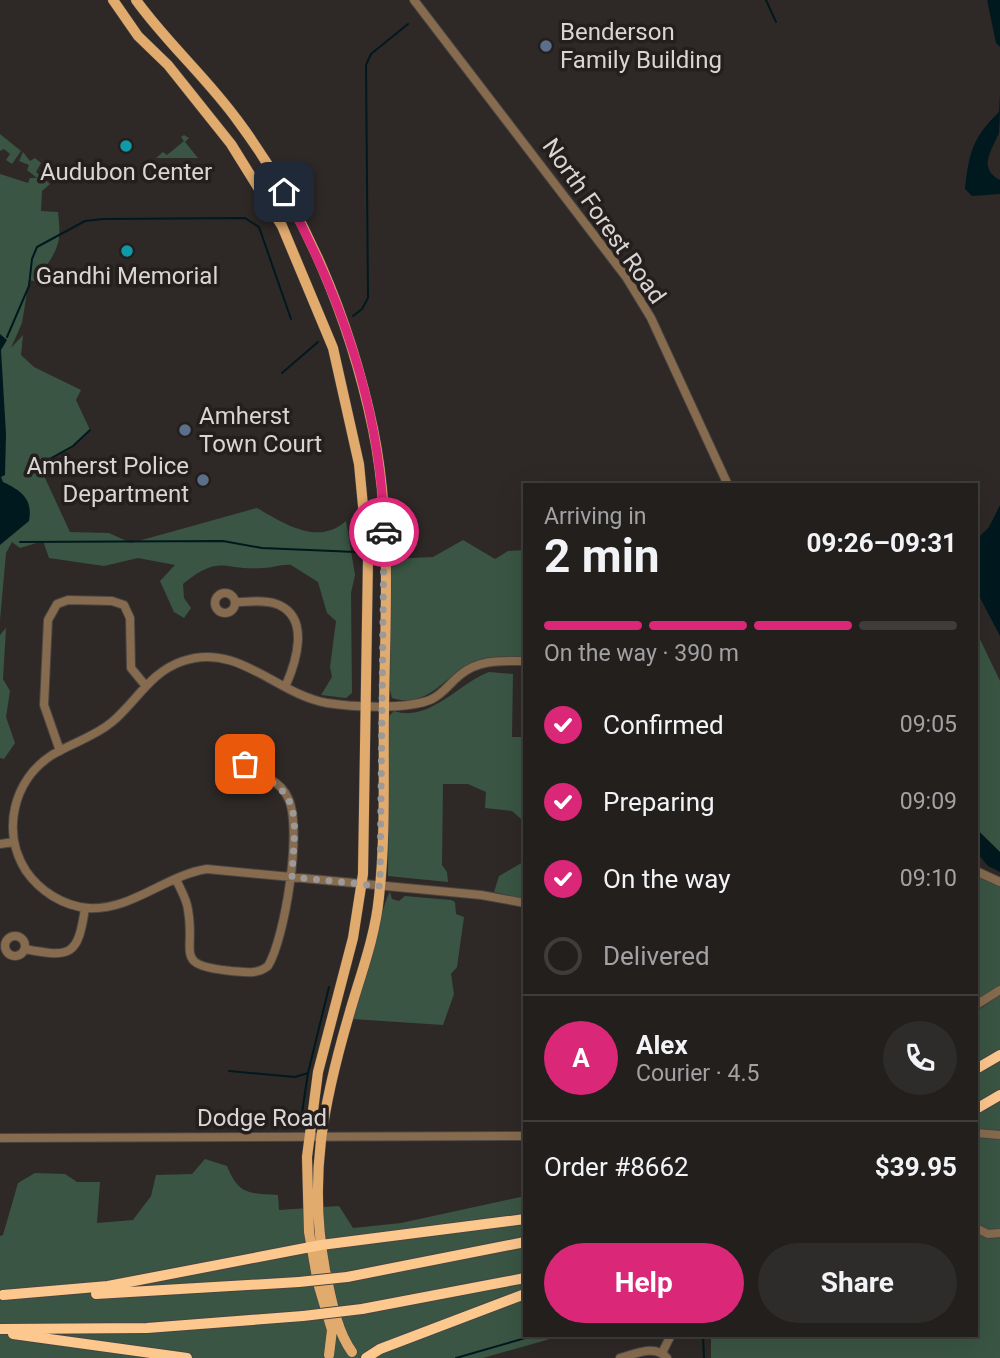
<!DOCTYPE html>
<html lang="en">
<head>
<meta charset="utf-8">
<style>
	body { margin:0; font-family:Roboto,sans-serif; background:#2e2c2a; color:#f1f3f6; height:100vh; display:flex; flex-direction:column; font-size:26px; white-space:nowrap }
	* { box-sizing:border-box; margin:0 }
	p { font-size:23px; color:#a2a2a4 }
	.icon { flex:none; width:38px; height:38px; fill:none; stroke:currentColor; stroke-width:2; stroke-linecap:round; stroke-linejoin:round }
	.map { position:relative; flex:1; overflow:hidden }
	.side { position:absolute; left:523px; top:483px; width:455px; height:854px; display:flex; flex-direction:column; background:#221f1d; border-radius:0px; box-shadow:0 7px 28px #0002,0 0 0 2px #3f3d3b }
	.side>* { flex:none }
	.pin { position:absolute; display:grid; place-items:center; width:60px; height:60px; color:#fff; margin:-30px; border-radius:14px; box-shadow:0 4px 10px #0006 }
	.courier { position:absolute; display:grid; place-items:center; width:70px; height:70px; margin:-35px; border:5px solid #db2777; border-radius:50%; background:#fff; color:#222; box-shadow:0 2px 9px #0007 }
	.head em { font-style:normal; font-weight:700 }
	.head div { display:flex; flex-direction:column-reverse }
	.head { display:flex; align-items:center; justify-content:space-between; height:119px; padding:0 21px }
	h1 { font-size:46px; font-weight:700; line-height:52px }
	.bar { display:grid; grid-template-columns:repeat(4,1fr); gap:10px 7px; align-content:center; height:84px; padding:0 21px }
	.bar i { height:9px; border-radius:5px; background:#3f3d3b }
	.bar .current { background:#db2777 }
	.bar p { grid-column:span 4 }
	.line { display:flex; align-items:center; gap:18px; padding:0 21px; border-top:2px solid #3f3d3b }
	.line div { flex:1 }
	.round { display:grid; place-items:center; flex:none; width:74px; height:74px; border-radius:37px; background:#2e2c2a }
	ol { padding:0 21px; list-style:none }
	li { display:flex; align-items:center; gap:21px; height:77px }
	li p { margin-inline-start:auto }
	li .icon { padding:7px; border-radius:50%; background:#db2777; color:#fff; stroke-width:4 }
	li:last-child { color:#a2a2a4 }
	li i { width:38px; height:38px; border:4px solid #3f3d3b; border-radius:50% }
	.action { display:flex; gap:14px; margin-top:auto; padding:14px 21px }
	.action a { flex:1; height:80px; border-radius:42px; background:#db2777; color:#fff; font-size:28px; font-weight:700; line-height:80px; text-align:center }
	.action a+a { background:#2e2c2a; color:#f1f3f6 }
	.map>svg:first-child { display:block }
	.green { fill:#3a5544 }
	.water { fill:#00191e }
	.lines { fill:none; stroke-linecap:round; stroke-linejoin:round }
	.stream { stroke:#00191e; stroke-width:2 }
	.minor-casing { stroke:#494543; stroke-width:10 }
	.major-casing { stroke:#494543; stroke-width:11 }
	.highway-casing { stroke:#494543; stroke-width:12 }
	.minor { stroke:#866b4e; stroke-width:8 }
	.major { stroke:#e2ab6e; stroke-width:10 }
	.highway { stroke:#fdc88e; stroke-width:10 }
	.highway-bridge-casing { stroke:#494543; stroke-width:12; stroke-linecap:butt }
	.highway-bridge { stroke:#fdc88e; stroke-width:10 }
	.done { stroke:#9c9997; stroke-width:7; stroke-dasharray:0 12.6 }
	.route { stroke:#db2777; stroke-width:9 }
	.service-dot { fill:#5c6f8a; stroke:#241f1d; stroke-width:2.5 }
	.culture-dot { fill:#0f9aa8; stroke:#241f1d; stroke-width:2.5 }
	.labels { text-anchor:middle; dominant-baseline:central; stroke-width:7; stroke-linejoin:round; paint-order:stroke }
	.poi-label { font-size:24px; fill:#d8d5d4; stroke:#241f1d; text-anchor:start }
	.street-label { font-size:24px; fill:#d8d5d4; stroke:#241f1d }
</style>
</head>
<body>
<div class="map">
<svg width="1000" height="1358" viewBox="0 0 1000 1358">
	<rect width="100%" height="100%" fill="#2e2927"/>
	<path class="green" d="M 0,134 L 21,151 L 12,164 L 6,160 L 10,154 L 4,149 L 0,151 Z
		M 184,135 L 189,138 L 185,142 L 198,158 L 156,158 L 163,152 L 167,155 L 184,141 L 181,137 Z
		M 23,152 L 30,161 L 35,158 L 41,163 L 36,172 L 50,184 L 42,191 L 41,211 L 58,212 C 59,222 61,236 57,246 C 53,259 43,268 38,282 L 29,280 L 22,323 L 11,348 L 23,335 L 21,355 L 34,367 L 81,390 L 76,400 L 90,430 L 73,446 L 39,465 L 70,532 L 109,533 L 131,543 L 257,508 C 285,524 318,546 346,521 L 355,575 L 351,593 L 352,693 L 346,698 L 321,695 L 332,677 L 330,667 L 336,621 L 327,613 L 318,582 L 291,565 C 281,564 273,568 263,568 C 223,571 221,553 183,584 L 184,598 L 191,608 L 184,618 L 174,612 L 160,581 L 175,565 L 138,558 L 104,566 L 49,558 L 43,541 L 20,548 L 12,542 L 6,553 L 0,620 L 0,174 L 28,183 L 30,178 L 37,178 L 27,170 L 29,165 L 19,161 Z
		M 463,540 L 495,559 L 508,551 L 525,550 L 525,657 C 509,657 491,655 475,661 C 446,673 429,710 392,698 L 390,690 L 391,559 L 433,557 Z
		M 6,628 L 3,679 L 10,691 L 6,717 L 15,743 L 4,759 L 0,758 L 0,635 Z
		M 976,631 L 1000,681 L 1000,852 L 977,829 Z
		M 489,672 L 513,674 L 512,737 L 525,737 L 525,807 L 521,819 L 512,811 L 485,808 L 486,792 L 468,784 L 443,784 L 442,865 L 447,872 L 448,882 L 388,876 L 389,716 L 394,711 C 429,723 459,683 489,672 Z
		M 525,861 L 525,899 L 494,892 L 499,876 Z
		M 976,875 L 1000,885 L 1000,985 L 977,1000 Z
		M 390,892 L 392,899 L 399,901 L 405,896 L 451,900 L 455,902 L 456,914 L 464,917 L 457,967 L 451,974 L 454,994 L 443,1025 L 353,1019 C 360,999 383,900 390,892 Z
		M 1000,995 L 1000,1358 L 711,1358 L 711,1335 L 976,1335 L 977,1011 Z
		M 205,1159 L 227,1166 C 239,1195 248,1193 278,1195 L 279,1210 L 339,1206 L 353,1228 L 401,1223 L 525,1196 L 525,1335 L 564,1335 L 483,1358 L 0,1358 L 0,1236 L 3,1235 L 18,1183 L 35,1173 L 65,1174 L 77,1182 L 100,1182 L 97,1223 L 133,1220 L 151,1196 L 156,1175 L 192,1174 Z"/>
	<path class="water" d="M 987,0 L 1000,0 L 1000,47 L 996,43 Z
		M 1000,94 C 1000,105 1000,123 999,133 C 992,150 977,168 1000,180 L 1000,194 L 972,196 L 965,189 C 969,153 972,138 999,112 Z
		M 0,334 L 7,340 L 1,350 L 6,434 L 5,475 L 1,477 L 3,482 C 22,491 33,499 29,521 L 0,545 Z
		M 1000,505 L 1000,636 L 977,592 L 976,540 L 989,527 Z
		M 976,829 L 1000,852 L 1000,872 L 988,866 L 977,853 Z"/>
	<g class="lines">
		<path class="stream" d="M 766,0 L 776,22
			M 353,316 L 362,309 L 368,298 L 366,65 L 371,54 L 408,24
			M 7,337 L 29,286 L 32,259 L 37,247 L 85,221 L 103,219 L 245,218 L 259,227 L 291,319
			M 282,373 L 318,342
			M 28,471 L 73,446 L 90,430
			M 20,542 L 223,541 L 262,548 L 356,552
			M 229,1071 L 295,1077 L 308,1073 L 329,987
			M 302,1113 L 308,1073
			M 703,1335 L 704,1358
			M 456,1358 L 536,1335"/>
		<defs>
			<path id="minor" d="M 414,0 L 626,277 L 651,318 L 728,485
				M215 603a10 10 0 1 1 20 0a10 10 0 1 1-20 0Z
				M 235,602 C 248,602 267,599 279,605 C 310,619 296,662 286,685
				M 525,661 C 502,661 479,659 460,675 C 450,683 443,694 432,699 C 409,710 352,707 327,703 C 276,694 238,642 183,661 C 150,672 137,701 112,722 C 94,737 72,743 52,755 C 13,780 1,832 26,871 C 40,891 63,906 88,908 C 131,911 166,875 207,869 L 481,895 L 525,903
				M 60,751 L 44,705 L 48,620 L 57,604 L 68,600 L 112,601 L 124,605 L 130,618 L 131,668 L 145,685
				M227 766a9 9 0 1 1 18 0a9 9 0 1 1-18 0Z
				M 0,844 L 14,842
				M 976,871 L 1000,882
				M 176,879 C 180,889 187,899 188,910 C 196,954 172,965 231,971 C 245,972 257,975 268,966 C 285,938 303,827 288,798 C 280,780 262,775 245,770
				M5 946a10 10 0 1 1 20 0a10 10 0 1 1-20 0Z
				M 25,949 C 71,958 78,956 85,908
				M 976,1005 L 1000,990
				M 976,1133 L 1000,1135
				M 0,1138 L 525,1136
				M 976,1228 L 988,1234 L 1000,1233
				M 662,1353 L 671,1335
				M 620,1358 C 635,1354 655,1344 667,1358"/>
			<path id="major" d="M 113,0 L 138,36 L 168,65 L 231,144 L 282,226 L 333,348 L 359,464 L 368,558 L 363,874 L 353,938 L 318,1072 L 307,1157 L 309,1232 L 318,1283 L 332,1330 L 329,1355
				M 136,0 C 167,43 207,78 238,121 C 305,211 350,319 373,429 C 392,521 385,616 384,709 C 383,771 386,835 379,897 C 375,938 360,976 349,1015 C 323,1104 308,1178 325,1270 C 331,1297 336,1330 352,1352"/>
			<path id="highway" d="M 976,1069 L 1000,1055
				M 976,1109 L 1000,1095
				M 347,1277 L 525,1242
				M 96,1294 L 299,1282
				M 3,1295 L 108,1286 L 321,1245 L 525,1219
				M 362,1309 L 525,1278
				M 0,1329 L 147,1328 L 303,1316
				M 13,1334 L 187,1358
				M 366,1358 L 380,1349 L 525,1294"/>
		</defs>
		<use href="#minor" class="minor-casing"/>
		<use href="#major" class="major-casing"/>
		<use href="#highway" class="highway-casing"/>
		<use href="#minor" class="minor"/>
		<use href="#major" class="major"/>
		<use href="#highway" class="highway"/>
		<defs>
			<path id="highway-bridge" d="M 299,1282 L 347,1277
				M 303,1316 L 362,1309"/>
		</defs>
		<use href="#highway-bridge" class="highway-bridge-casing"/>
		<use href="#highway-bridge" class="highway-bridge"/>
	</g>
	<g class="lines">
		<path class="done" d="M 245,764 L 244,770 C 307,789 294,822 292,877 L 380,886 L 384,532"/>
		<path class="route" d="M 284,192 C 341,295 382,413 384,532"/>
	</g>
	<g class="service-dot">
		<circle cx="546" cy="46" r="7"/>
		<circle cx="185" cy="430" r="7"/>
		<circle cx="203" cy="480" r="7"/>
	</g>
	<g class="culture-dot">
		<circle cx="126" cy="146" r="7"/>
		<circle cx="127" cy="251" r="7"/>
	</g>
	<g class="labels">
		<g class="poi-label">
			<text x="560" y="32">Benderson<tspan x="560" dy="28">Family Building</tspan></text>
			<text x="126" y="172" text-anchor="middle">Audubon Center</text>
			<text x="127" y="276" text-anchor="middle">Gandhi Memorial</text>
			<text x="199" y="416">Amherst<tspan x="199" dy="28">Town Court</tspan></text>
			<text x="189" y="466" text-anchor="end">Amherst Police<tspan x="189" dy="28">Department</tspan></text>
		</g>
		<g class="street-label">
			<text transform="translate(604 221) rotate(55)">North Forest Road</text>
			<text x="262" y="1118">Dodge Road</text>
		</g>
	</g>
</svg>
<div class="pin" style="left:245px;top:764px;background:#ea580c"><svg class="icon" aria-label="bag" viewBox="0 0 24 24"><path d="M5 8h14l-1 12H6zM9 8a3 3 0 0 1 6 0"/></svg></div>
<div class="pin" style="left:284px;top:192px;background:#1f2937"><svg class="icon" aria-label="home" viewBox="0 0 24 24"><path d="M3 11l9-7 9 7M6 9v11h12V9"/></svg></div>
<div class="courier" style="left:384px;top:532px"><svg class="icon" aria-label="car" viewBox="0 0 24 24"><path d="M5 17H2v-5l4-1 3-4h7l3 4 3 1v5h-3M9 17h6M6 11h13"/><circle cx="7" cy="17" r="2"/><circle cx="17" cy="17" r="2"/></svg></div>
<section class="side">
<div class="head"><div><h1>2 min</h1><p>Arriving in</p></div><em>09:26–09:31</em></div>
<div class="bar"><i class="current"></i><i class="current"></i><i class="current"></i><i></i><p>On the way · 390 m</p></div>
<ol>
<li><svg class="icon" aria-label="check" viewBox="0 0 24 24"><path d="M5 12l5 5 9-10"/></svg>Confirmed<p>09:05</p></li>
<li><svg class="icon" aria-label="check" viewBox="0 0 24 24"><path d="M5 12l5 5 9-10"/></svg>Preparing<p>09:09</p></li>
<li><svg class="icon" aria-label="check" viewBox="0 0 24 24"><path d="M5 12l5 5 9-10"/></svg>On the way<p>09:10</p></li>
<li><i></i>Delivered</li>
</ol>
<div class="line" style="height:126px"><b class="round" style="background:#db2777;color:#fff">A</b><div><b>Alex</b><p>Courier · 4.5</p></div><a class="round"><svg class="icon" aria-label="phone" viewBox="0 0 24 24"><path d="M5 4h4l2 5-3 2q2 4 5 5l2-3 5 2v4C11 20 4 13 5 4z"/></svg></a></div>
<div class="line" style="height:91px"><div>Order #8662</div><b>$39.95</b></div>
<div class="action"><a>Help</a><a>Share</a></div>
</section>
</div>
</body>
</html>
